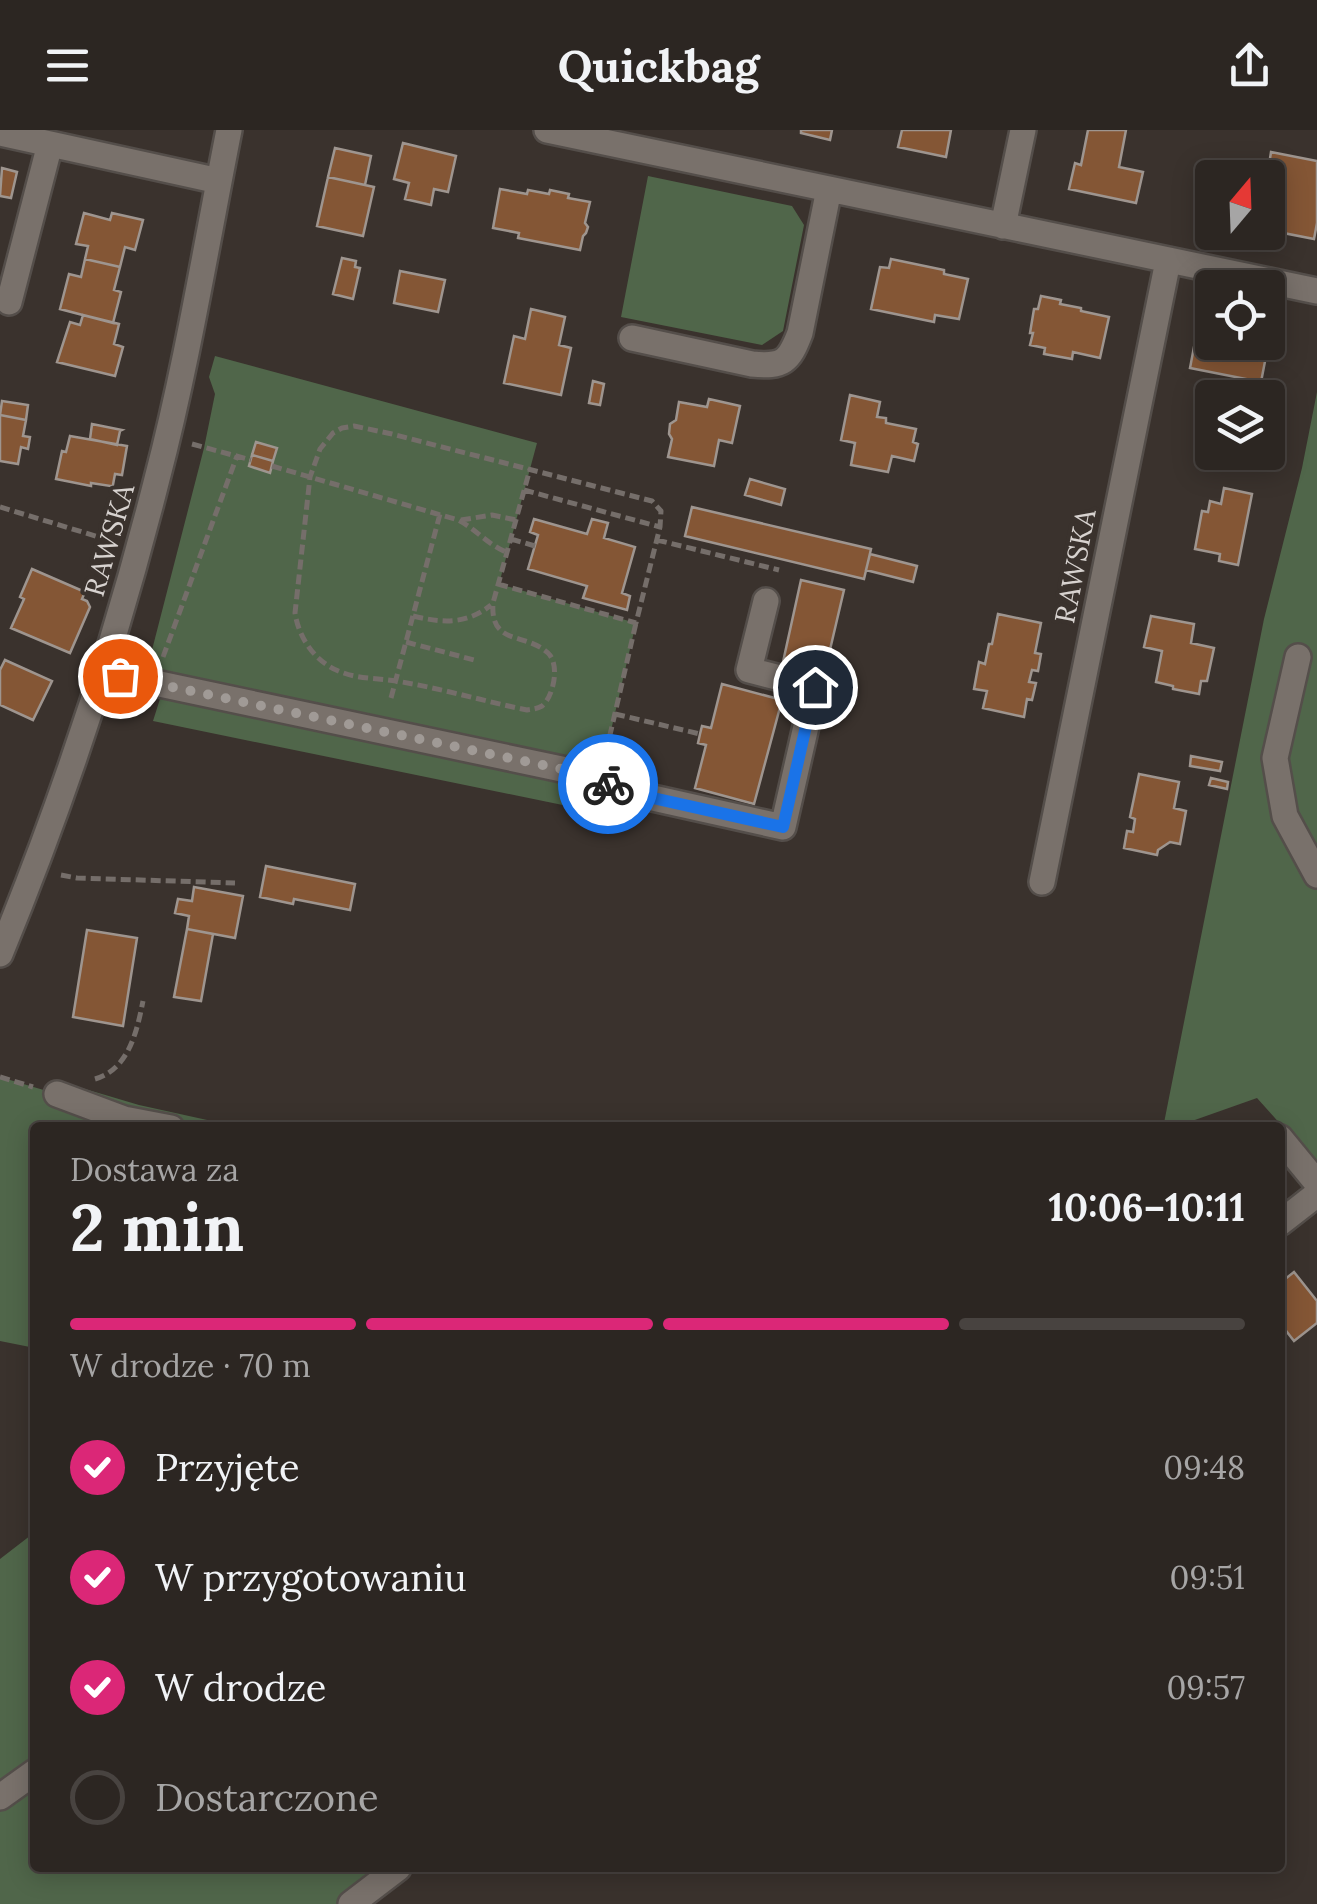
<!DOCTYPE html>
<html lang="pl">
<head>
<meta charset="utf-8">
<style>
	body { margin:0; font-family:Lora,serif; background:#38322f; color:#f1f3f6; height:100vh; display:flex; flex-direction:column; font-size:38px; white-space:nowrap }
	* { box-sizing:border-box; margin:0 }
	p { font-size:32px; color:#a6a5a5 }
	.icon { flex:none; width:55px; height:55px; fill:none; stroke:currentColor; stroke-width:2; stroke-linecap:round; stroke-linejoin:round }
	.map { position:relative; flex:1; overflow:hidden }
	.sheet { position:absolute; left:30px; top:992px; width:1255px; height:750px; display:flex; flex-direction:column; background:#2c2622; border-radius:10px; box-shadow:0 5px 25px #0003,0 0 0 2px #484340 }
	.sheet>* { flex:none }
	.needle { width:65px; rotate:19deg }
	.tools { position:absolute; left:1195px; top:30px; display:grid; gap:20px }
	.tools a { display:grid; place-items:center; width:90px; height:90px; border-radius:10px; background:#2c2622; box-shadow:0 5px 25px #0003,0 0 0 2px #484340; font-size:50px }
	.pin { position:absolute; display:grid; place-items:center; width:85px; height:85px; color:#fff; margin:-42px; border:5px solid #fff; border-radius:50%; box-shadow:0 2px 10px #0007 }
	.courier { position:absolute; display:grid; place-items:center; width:100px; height:100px; margin:-50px; border:8px solid #1a73e8; border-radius:50%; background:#fff; color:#222; box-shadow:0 2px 12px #0007 }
	.summary em { font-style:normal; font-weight:800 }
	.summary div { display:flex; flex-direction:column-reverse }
	.summary { display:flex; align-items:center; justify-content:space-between; height:170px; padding:0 40px }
	h1 { font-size:65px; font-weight:800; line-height:75px }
	.bar { display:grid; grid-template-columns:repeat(4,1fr); gap:15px 10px; align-content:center; height:120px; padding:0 40px }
	.bar i { height:12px; border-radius:8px; background:#484340 }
	.bar .active { background:#db2777 }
	.bar p { grid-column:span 4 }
	ol { padding:0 40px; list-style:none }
	li { display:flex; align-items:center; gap:30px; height:110px }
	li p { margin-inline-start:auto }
	li .icon { padding:10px; border-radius:50%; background:#db2777; color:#fff; stroke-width:4 }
	li:last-child { color:#a6a5a5 }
	li i { width:55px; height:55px; border:5px solid #484340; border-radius:50% }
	header { display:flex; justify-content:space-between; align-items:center; height:130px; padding:0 40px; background:#2c2622; font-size:45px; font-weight:800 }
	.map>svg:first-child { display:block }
	.green { fill:#50664a }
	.building { fill:#845635; stroke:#9e958f; stroke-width:2.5 }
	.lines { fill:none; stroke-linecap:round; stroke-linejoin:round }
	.minor-casing { stroke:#544e4a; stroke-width:30 }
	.path { stroke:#756e6a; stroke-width:5; stroke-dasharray:10 5; stroke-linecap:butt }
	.minor { stroke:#79716b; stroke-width:25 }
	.done { stroke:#a09a96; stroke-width:10; stroke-dasharray:0 18 }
	.route { stroke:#1a73e8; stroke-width:12 }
	.labels { text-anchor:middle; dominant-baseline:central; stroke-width:8; stroke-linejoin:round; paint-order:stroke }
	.street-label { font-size:28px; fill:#d7d2cf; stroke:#3a322d }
</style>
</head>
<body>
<header><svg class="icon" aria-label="menu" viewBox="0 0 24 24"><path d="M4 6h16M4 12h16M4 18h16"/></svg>Quickbag<svg class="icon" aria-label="share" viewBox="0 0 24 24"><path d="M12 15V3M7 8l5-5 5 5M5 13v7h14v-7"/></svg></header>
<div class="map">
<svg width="1317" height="1774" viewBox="0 0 1317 1774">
	<rect width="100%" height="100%" fill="#3a322d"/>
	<path class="green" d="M 648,46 L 792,76 L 804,95 L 783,201 L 762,215 L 621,187 Z
		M 215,226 L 537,313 L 499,454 L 636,493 L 609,609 L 597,612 L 582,679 L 153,591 L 164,556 L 144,551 L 204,318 L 215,264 L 209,247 Z
		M 1317,262 L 1317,1035 L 1257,968 L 1175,997 L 1163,998 L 1264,489 L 1302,338 Z
		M 0,947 L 57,964 L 75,956 L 139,975 L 239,997 L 35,998 L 35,1218 L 0,1211 Z
		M 35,1402 L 35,1738 L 404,1738 L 351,1774 L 0,1774 L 0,1429 Z"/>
	<path class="building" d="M 801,0 L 832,0 L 830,10 L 801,3 Z
		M 902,0 L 951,0 L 946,27 L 898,17 Z
		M 1088,0 L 1126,0 L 1119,37 L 1143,42 L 1136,73 L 1069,59 L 1075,33 L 1081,35 Z
		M 403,13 L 456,26 L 448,62 L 434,59 L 431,75 L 405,69 L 409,53 L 394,49 Z
		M 335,18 L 371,26 L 365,55 L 328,47 Z
		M 1271,22 L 1317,31 L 1317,93 L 1314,109 L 1268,100 L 1267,48 Z
		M 2,38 L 17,42 L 11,68 L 0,66 Z
		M 328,47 L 374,57 L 363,106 L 317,96 Z
		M 500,59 L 527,64 L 528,60 L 549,64 L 550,60 L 569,64 L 568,68 L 590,72 L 585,93 L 588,97 L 586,103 L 583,106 L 580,120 L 518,108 L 519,103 L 493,98 Z
		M 84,83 L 110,90 L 112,83 L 143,90 L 135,120 L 125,117 L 120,137 L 85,129 L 88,116 L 76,114 Z
		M 342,128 L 356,131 L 355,137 L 360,138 L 353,169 L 333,164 Z
		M 85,129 L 120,137 L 114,160 L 121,162 L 113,193 L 60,179 L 69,144 L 81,147 Z
		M 891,129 L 944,140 L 944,144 L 968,149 L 959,189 L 935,185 L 934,192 L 871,179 L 880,137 L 889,138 Z
		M 400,141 L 445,150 L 438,182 L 394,173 Z
		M 1041,166 L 1061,170 L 1060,174 L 1081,178 L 1081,181 L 1109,187 L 1100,228 L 1073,222 L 1072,229 L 1044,224 L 1045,218 L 1030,215 L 1033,203 L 1030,203 L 1034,179 L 1038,179 Z
		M 531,179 L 565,187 L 559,215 L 571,218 L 561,265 L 504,253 L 514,206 L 525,209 Z
		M 83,185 L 119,194 L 114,214 L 123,217 L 115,246 L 57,232 L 70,192 L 80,195 Z
		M 1198,196 L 1212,199 L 1212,212 L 1250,212 L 1268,216 L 1261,252 L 1190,238 Z
		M 593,251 L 604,254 L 600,275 L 589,273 Z
		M 850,265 L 880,272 L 877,287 L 886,288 L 886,293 L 916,299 L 913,312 L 918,314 L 914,331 L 892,326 L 888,342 L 851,335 L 855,313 L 841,310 Z
		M 709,269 L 740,276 L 732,313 L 719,310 L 714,336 L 668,327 L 672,309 L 669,304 L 670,294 L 676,290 L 679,272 L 707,277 Z
		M 2,271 L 28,275 L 26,290 L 0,285 Z
		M 0,285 L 26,290 L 23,306 L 30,307 L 28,319 L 21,317 L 18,334 L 0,331 Z
		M 92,294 L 122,300 L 120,301 L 117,315 L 90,309 Z
		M 70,306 L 127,316 L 122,345 L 115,344 L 112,360 L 111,356 L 91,353 L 91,356 L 56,349 L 62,321 L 66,322 Z
		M 256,312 L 277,318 L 273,331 L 252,325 Z
		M 252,325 L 273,331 L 270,343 L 249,336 Z
		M 750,349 L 785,359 L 781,375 L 745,365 Z
		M 1224,358 L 1252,364 L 1238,435 L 1219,431 L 1220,424 L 1195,419 L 1202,381 L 1208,382 L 1210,371 L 1221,374 Z
		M 692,377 L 871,419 L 864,449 L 685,406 Z
		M 534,389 L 587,404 L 592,389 L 608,393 L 604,408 L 635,417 L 622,463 L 630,466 L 627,480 L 583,468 L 587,456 L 528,439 L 538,405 L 530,402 Z
		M 870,424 L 917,436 L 913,452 L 866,440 Z
		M 32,439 L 85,462 L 82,469 L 87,471 L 90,477 L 70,523 L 11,498 L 24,469 L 20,467 Z
		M 801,450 L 844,460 L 825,541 L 783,532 Z
		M 998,484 L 1041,493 L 1035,523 L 1041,524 L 1038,541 L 1032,540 L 1029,552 L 1036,553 L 1032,570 L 1027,569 L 1024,587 L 983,578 L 987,561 L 974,559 L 979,532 L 985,534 L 989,514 L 992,514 Z
		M 1151,486 L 1194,494 L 1191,513 L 1214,518 L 1207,551 L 1201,551 L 1199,564 L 1173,559 L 1173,556 L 1156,552 L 1162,521 L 1144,517 Z
		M 5,530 L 52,551 L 33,590 L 0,575 L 0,540 Z
		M 722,554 L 782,570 L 754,674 L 695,658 L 706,615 L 698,613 L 700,604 L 702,596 L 711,598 Z
		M 1191,626 L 1222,632 L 1220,641 L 1190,636 Z
		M 1139,644 L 1179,652 L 1174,678 L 1186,681 L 1180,714 L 1170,712 L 1158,720 L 1157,725 L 1124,718 L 1127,701 L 1133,702 L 1135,689 L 1130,687 Z
		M 1211,648 L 1228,652 L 1227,659 L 1209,655 Z
		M 266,736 L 355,754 L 350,780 L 294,769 L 293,774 L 260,767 Z
		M 194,757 L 243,766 L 235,808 L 187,799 L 189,786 L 175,783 L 178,769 L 192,771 Z
		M 187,799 L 213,804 L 201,871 L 174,867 Z
		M 87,800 L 137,808 L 123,896 L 73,887 Z
		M 1294,1142 L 1317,1171 L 1317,1193 L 1294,1211 L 1280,1193 L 1280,1153 Z"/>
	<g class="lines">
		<defs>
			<path id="minor" d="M 547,0 L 1317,161
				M 0,3 L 219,51
				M 1003,96 L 1023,0
				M 9,172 L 50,14
				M 632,208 L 752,234 C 783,237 789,232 800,203 L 829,59
				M 1298,527 L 1275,628 L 1285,686 L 1317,745
				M 103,542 L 590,645 L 626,662 L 783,697 L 815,557 L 749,540 L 766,471
				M 1042,752 L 1168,131
				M 0,824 C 64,669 116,511 157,349 C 187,234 206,116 229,0
				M 57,964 L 124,989 L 171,998
				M 1280,1008 L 1317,1053
				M 1280,1093 L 1317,1064
				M 0,1667 L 35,1642
				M 351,1774 L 398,1738"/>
		</defs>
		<use href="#minor" class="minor-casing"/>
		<path class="path" d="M 192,314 L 251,330
			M 272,336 L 458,390 C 476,399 487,414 506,422
			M 524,360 L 660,397
			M 0,377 L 112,411
			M 461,390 L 492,385 L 516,390
			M 511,409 L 535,416
			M 657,410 L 779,440
			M 498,454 L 636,493 L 660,397 L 661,381 L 652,371 L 392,304 L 354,296 L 342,298 L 333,303 L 320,319 L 310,347 L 295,483 C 299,509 316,533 341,542 C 358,549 378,548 396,551 C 440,558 483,571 527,580 C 533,579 537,579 542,576 C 554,566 560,534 548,523 C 525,502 490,516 493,473 L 530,339
			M 413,486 C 442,493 466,495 491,475
			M 406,512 L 478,531
			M 163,527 L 237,326
			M 391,568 L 440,384
			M 615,584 L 700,604
			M 597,612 L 609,609 L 636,493
			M 61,745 L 77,748 L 235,753
			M 0,947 L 33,957
			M 95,949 C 129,939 137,901 143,871"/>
		<use href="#minor" class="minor"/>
	</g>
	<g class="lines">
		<path class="done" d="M 120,546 L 590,645 L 608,654"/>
		<path class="route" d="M 608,654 L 626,662 L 783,697 L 815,557"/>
	</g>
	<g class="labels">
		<g class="street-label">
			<text transform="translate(109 410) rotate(-74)">RAWSKA</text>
			<text transform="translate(1075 436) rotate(-79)">RAWSKA</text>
		</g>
	</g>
</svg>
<div class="tools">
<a><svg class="needle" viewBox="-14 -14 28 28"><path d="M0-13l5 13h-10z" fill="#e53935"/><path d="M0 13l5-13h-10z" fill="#a6a5a5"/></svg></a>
<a><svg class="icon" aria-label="locate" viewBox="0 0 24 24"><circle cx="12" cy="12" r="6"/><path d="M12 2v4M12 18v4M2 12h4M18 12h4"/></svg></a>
<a><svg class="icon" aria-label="layers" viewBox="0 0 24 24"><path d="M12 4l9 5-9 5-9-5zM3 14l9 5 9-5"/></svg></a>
</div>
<div class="pin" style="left:120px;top:546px;background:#ea580c"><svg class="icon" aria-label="bag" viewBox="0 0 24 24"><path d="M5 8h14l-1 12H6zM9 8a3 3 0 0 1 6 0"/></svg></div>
<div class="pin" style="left:815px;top:557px;background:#1f2937"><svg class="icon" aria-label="home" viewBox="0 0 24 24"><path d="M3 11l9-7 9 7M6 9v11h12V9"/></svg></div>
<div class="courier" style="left:608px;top:654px"><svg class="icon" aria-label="bike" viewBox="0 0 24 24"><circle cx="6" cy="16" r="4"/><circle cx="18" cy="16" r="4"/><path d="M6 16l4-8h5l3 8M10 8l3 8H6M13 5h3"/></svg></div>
<section class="sheet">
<div class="summary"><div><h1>2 min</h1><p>Dostawa za</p></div><em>10:06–10:11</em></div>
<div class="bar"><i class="active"></i><i class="active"></i><i class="active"></i><i></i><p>W drodze · 70 m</p></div>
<ol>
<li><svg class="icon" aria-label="check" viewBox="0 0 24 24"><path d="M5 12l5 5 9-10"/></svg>Przyjęte<p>09:48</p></li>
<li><svg class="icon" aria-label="check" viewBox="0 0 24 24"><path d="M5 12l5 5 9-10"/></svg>W przygotowaniu<p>09:51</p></li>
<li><svg class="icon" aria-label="check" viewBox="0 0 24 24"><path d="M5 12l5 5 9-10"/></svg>W drodze<p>09:57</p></li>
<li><i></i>Dostarczone</li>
</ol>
</section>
</div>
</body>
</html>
